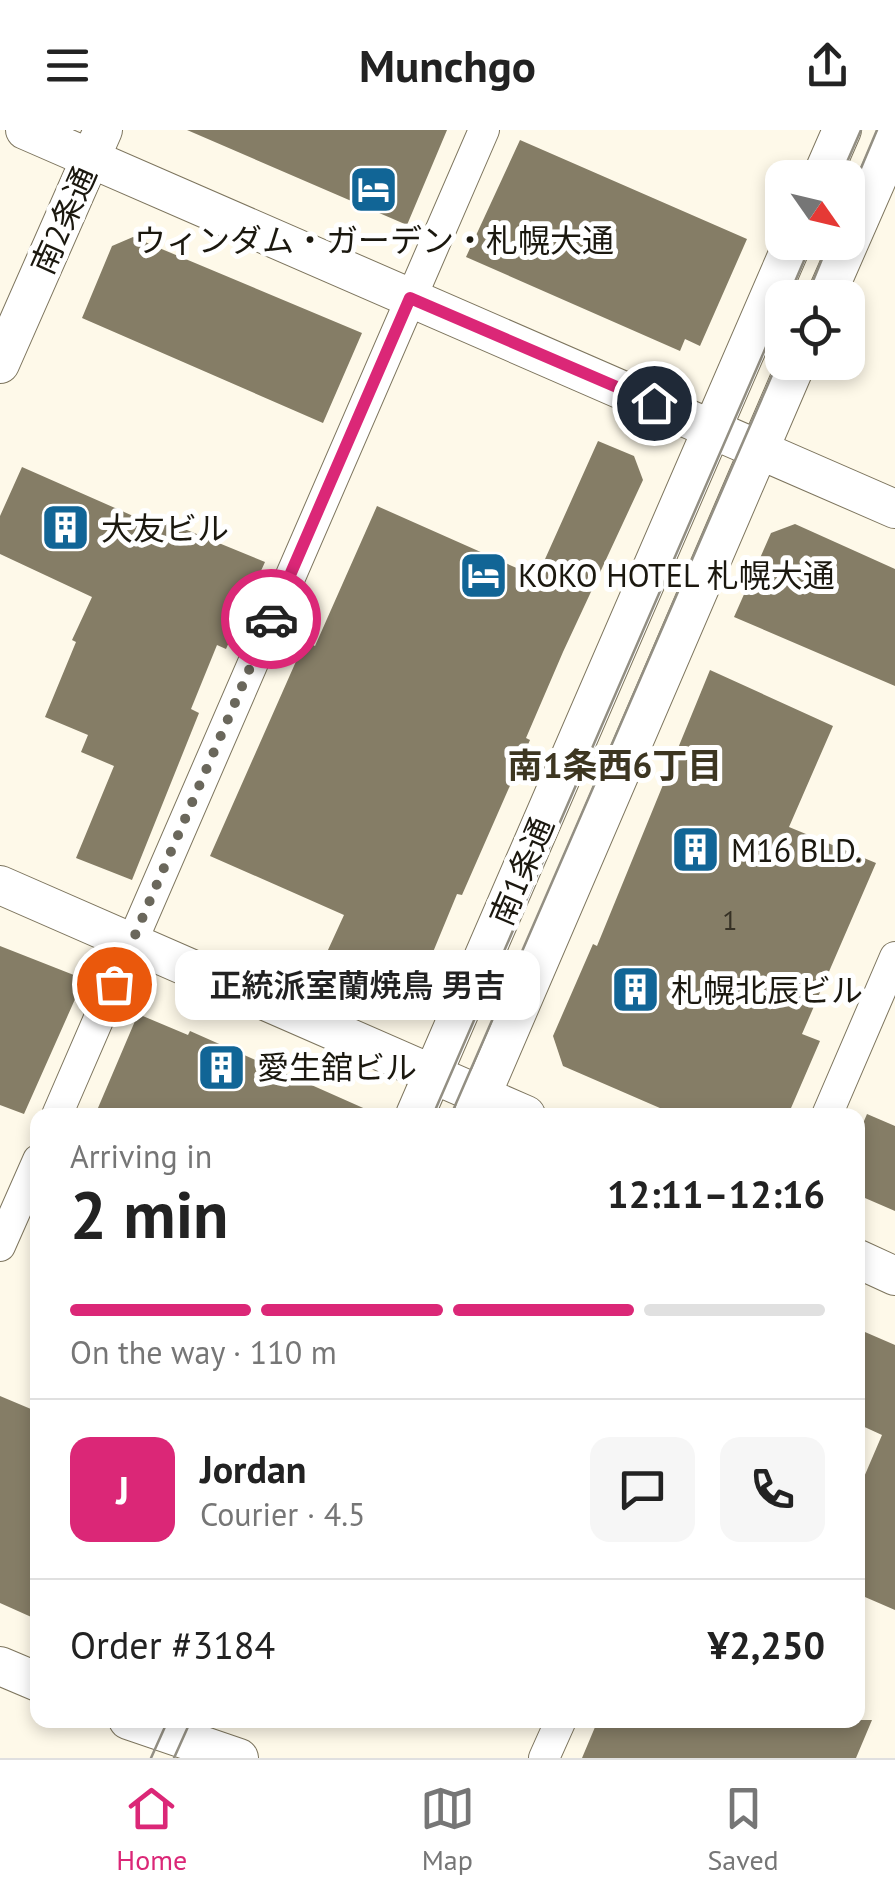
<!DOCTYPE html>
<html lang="en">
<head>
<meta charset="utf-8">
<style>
	body { margin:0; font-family:"PT Sans","Noto Sans JP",sans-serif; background:#f6f6f6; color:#222; height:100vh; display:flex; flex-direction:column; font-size:38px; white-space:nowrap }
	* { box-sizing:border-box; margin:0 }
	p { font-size:32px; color:#767676 }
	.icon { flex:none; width:55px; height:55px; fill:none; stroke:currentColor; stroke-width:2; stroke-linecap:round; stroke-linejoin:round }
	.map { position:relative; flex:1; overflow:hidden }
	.sheet { position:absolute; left:30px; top:978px; width:835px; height:620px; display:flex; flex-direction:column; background:#fff; border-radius:20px; box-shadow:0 5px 15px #0003 }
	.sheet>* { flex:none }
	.needle { width:65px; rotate:124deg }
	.tools { position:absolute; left:765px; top:30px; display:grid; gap:20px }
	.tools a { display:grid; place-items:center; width:100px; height:100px; border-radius:20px; background:#fff; box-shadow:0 5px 15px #0003; font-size:50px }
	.pin { position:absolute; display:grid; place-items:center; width:85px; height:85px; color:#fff; margin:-42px; border:5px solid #fff; border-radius:50%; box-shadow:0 2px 10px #0007 }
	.courier { position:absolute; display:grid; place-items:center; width:100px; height:100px; margin:-50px; border:8px solid #db2777; border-radius:50%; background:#fff; color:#222; box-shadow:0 2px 12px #0007 }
	.bubble { position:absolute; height:70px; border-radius:20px; background:#fff; box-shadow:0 5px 15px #0003; font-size:32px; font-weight:600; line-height:70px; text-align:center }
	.headline em { font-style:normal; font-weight:600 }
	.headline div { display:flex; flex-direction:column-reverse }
	.headline { display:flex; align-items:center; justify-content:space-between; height:170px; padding:0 40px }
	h1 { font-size:65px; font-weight:600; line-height:75px }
	.bar { display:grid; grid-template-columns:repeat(4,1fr); gap:15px 10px; align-content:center; height:120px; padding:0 40px }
	.bar i { height:12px; border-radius:8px; background:#e0e0e0 }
	.bar .active { background:#db2777 }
	.bar p { grid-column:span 4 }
	.line { display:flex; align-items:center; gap:25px; padding:0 40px; border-top:2px solid #e0e0e0 }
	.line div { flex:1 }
	.round { display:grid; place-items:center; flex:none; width:105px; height:105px; border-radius:20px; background:#f6f6f6 }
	header { display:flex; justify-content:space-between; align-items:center; height:130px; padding:0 40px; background:#fff; font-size:45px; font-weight:600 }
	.tabs { display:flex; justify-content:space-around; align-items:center; height:140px; border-top:2px solid #e0e0e0; background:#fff; font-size:28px; color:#767676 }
	.tabs a { display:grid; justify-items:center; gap:5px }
	.tabs .active { color:#db2777 }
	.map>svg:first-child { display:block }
	.building { fill:#857d66 }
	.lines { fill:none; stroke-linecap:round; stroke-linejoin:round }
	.minor-casing { stroke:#7d755e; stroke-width:32 }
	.tertiary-casing { stroke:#7d755e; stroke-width:40 }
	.minor { stroke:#fff; stroke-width:30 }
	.tertiary { stroke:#fff; stroke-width:38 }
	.tram { stroke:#938f83; stroke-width:2.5 }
	.done { stroke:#6a675b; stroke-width:10; stroke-dasharray:0 18 }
	.route { stroke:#db2777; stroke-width:12 }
	.labels { text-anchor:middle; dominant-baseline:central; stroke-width:10; stroke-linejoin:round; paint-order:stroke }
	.number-label { font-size:28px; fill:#363125 }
	.street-label { font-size:32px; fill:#1b180f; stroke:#fff }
	.poi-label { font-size:32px; fill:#1b180f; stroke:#fff; text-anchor:start }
	.neighbourhood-label { font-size:35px; font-weight:bold; fill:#3d3621; stroke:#fff }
</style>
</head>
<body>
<header><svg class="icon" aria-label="menu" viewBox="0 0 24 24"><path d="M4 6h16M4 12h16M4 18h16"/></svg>Munchgo<svg class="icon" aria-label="share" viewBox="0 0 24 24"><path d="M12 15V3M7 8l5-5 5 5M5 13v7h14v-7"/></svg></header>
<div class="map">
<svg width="895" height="1628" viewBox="0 0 895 1628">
	<rect width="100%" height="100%" fill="#fef9e9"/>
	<path class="building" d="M 187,0 L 447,0 L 407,95 Z
		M 520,10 L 747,109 L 700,216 L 685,209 L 680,221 L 466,127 Z
		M 133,107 L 362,203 L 323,293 L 82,188 L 112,116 Z
		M 598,311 L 634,326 L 643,350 L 563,522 L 526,608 L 530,610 L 462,765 L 457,764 L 419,856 L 395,866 L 322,833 L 344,785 L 210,726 L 305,511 L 315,516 L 377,376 L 537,447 Z
		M 22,337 L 140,389 L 143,382 L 265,432 L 226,519 L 217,515 L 191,579 L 199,583 L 132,750 L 76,728 L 114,636 L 81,622 L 88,605 L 45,587 L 76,512 L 72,510 L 92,467 L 0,424 L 0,386 Z
		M 795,394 L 895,439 L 895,556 L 734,487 L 771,403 Z
		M 710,540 L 833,596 L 789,697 L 876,733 L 802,904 L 820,911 L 788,985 L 676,985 L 563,936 L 553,906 L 593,814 L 597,816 Z
		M 0,816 L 84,849 L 24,984 L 0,975 Z
		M 138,884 L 188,905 L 190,901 L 379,985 L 95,985 Z
		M 867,984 L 895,996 L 895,1081 L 858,1065 L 858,1005 Z
		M 858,1199 L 895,1215 L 895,1480 L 858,1464 L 858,1361 L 882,1305 L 858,1294 Z
		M 0,1266 L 38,1282 L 38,1490 L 0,1473 Z
		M 598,1590 L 872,1590 L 856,1628 L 582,1628 Z"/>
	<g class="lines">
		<defs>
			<path id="minor" d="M 57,985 L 484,0
				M 827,985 L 895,827
				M 0,1116 L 38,1030
				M 544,1628 L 561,1590"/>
			<path id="tertiary" d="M 25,0 L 895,379
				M 821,48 L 842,0
				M 825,168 L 895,8
				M 0,234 L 103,0
				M 0,755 L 526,985
				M 415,985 L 793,112
				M 473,985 L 797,232
				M 858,1129 L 895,1146
				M 0,1536 L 38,1552
				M 128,1590 L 239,1628"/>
		</defs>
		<use href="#minor" class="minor-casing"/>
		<use href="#tertiary" class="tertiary-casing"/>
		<use href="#minor" class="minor"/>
		<use href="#tertiary" class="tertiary"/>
		<path class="tram" d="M 840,48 L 861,0
			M 848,69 L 877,0
			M 788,168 L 812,112
			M 806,168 L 829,112
			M 433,985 L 782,180
			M 451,985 L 782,222
			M 151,1628 L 168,1590
			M 174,1628 L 191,1590"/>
	</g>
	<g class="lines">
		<path class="done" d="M 114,854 L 271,489"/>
		<path class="route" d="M 271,489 L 410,168 L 654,273"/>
	</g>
	<defs>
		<symbol id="hotel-square" viewBox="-11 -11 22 22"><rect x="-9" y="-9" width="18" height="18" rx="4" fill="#116596" stroke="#fff"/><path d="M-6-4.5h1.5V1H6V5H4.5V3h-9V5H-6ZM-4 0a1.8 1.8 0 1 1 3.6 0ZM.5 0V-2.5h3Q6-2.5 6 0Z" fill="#fff"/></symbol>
		<symbol id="building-square" viewBox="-11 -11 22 22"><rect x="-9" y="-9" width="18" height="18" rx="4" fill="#116596" stroke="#fff"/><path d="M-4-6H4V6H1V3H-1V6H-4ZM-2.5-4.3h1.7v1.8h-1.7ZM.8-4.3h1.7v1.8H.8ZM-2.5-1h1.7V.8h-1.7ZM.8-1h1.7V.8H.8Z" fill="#fff"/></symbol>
	</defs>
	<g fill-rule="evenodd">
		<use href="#hotel-square" x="346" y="32" width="55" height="55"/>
		<use href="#building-square" x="38" y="370" width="55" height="55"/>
		<use href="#hotel-square" x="456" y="418" width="55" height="55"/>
		<use href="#building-square" x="668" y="692" width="55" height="55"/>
		<use href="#building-square" x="608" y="832" width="55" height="55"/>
		<use href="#building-square" x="194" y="910" width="55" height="55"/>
	</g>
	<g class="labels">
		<g class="number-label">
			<text x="730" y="789">1</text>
		</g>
		<g class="street-label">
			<text transform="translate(63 90) rotate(-66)">南2条通</text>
			<text transform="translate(521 741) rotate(-67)">南1条通</text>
		</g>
		<g class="poi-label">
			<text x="374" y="110" text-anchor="middle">ウィンダム・ガーデン・札幌大通</text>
			<text x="101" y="398">大友ビル</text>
			<text x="518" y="445">KOKO HOTEL 札幌大通</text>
			<text x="731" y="720">M16 BLD.</text>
			<text x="671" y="860">札幌北辰ビル</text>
			<text x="257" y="937">愛生舘ビル</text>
		</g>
		<g class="neighbourhood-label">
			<text x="615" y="635">南1条西6丁目</text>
		</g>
	</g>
</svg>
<div class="tools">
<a><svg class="needle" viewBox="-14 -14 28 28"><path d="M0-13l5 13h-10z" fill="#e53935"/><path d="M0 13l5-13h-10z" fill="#767676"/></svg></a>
<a><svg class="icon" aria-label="locate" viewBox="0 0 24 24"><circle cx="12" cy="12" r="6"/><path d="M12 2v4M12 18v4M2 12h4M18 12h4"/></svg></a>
</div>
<div class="pin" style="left:114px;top:854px;background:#ea580c"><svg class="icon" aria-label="bag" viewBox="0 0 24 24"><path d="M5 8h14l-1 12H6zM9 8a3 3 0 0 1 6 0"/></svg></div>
<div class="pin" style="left:654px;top:273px;background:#1f2937"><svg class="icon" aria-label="home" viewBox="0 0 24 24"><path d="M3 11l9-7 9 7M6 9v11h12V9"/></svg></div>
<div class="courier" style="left:271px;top:489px"><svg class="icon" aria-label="car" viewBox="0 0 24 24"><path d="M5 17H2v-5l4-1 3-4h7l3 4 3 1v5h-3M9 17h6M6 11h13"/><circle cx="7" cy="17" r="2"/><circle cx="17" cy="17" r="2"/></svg></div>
<div class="bubble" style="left:175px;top:820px;width:365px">正統派室蘭焼鳥 男吉</div>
<section class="sheet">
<div class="headline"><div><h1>2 min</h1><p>Arriving in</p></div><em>12:11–12:16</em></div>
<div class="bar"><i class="active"></i><i class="active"></i><i class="active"></i><i></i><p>On the way · 110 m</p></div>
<div class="line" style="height:180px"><b class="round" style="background:#db2777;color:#fff">J</b><div><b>Jordan</b><p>Courier · 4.5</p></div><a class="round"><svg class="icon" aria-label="chat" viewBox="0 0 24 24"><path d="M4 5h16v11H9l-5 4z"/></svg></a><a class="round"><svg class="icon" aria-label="phone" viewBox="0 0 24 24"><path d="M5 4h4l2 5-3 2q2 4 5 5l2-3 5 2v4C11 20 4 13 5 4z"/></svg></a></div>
<div class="line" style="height:130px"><div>Order #3184</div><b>¥2,250</b></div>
</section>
</div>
<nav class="tabs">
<a class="active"><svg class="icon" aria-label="home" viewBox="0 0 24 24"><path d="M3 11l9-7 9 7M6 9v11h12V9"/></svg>Home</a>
<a><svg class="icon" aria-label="map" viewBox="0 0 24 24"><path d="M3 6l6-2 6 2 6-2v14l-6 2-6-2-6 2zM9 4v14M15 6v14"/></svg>Map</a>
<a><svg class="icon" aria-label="saved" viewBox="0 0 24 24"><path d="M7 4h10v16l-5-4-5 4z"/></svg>Saved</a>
</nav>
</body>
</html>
